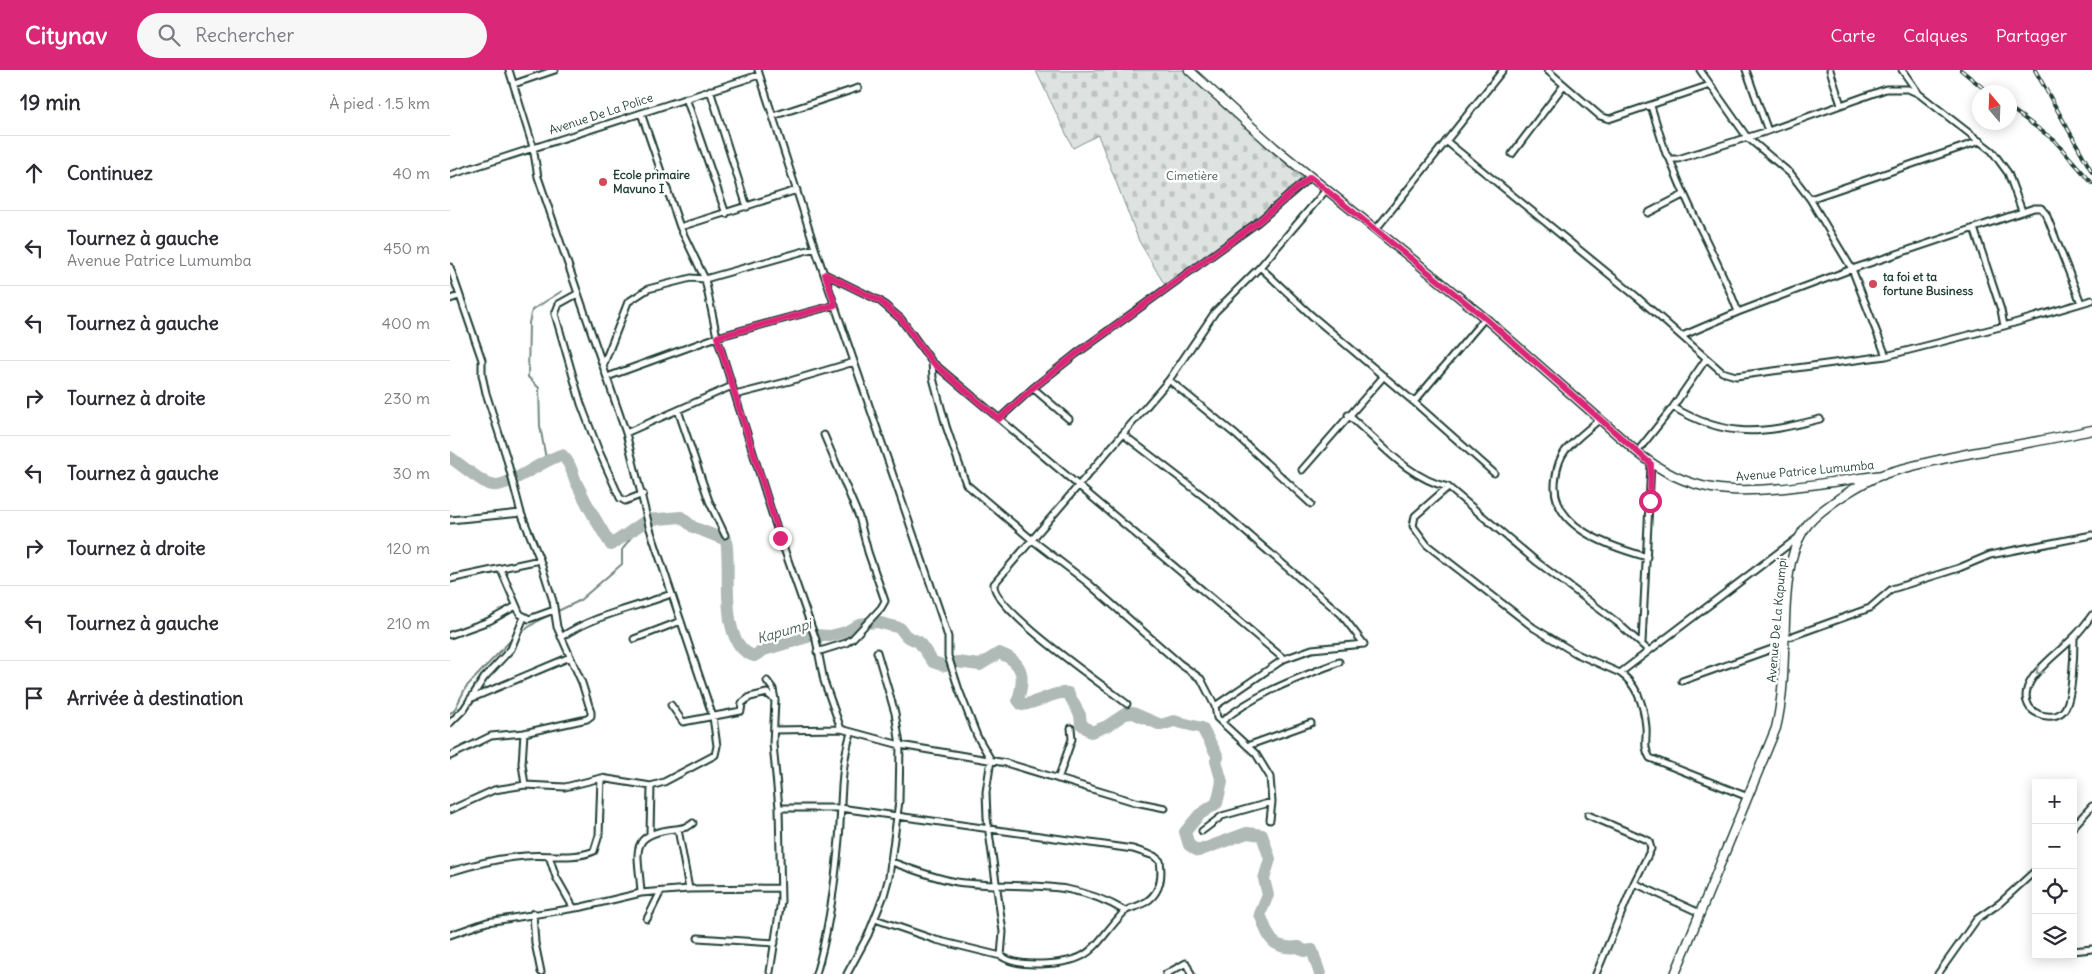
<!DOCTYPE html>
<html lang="fr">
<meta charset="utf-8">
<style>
:root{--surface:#fff;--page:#f7f7f7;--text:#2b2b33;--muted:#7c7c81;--line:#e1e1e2;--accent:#db2777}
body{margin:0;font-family:Delius,sans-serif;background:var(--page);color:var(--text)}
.controls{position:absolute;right:15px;bottom:15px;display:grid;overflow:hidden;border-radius:0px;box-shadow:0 2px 12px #0003}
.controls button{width:45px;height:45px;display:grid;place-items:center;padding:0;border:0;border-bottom:1px solid var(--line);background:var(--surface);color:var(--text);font:25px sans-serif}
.compass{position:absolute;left:1522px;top:15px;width:45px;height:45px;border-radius:50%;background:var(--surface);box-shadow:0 2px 12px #0003;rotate:341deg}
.stop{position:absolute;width:15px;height:15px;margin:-11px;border:4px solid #db2777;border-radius:50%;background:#fff}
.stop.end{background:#db2777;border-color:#fff;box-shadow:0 1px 5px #0008}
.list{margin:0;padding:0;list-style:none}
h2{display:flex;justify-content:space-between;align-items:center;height:65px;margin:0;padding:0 20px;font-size:21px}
h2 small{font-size:16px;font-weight:400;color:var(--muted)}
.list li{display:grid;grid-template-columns:32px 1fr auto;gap:15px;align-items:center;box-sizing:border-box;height:75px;padding:0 20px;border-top:1px solid var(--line)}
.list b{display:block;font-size:19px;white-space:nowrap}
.list p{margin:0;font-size:16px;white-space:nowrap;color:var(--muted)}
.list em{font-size:16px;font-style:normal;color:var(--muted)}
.icon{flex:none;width:28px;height:28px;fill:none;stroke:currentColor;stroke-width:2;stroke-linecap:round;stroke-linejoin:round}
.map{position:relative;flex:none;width:1642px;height:904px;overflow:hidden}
header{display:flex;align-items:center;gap:30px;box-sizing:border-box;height:70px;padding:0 25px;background:var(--accent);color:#fff}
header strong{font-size:24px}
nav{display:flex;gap:28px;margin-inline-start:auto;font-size:18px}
.search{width:350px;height:45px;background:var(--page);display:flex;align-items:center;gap:12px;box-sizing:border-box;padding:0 18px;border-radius:28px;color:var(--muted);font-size:19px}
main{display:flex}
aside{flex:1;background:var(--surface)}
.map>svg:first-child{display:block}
.cemetery{fill:url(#cemetery-stones);stroke:#7e908b}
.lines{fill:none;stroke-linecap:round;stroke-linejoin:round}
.stream{stroke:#758883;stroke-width:2}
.river{stroke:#afbab7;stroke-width:12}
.street-casing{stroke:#1f3d34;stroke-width:9}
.secondary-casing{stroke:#1f3d34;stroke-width:11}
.street{stroke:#fff;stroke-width:5}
.secondary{stroke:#fff;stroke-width:8}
.rail-casing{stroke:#1f3d34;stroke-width:4}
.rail{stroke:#fff;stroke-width:2;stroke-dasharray:5.5;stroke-linecap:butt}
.oneway{stroke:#8f9e9a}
.route{stroke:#db2777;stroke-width:6}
.poi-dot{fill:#d1495b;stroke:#fff;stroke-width:2}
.labels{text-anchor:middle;stroke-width:5;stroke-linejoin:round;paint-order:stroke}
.street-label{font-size:12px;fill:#1f3d34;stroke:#fff}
.poi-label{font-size:12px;font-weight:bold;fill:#1f3d34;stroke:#fff;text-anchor:start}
.park-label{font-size:12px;fill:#455e57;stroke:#fff}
.water-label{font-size:14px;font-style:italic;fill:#4a625b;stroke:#fff}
</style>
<header>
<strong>Citynav</strong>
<div class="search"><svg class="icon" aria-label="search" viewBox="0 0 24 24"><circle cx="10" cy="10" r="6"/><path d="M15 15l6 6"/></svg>Rechercher</div>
<nav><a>Carte</a><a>Calques</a><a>Partager</a></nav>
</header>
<main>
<aside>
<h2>19 min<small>À pied · 1.5 km</small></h2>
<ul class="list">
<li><svg class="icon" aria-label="ahead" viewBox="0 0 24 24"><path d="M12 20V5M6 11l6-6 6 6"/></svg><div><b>Continuez</b></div><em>40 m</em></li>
<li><svg class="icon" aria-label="left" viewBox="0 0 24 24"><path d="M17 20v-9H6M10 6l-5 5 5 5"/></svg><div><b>Tournez à gauche</b><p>Avenue Patrice Lumumba</p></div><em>450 m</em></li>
<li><svg class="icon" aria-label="left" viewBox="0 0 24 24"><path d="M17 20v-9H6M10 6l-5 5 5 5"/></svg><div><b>Tournez à gauche</b></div><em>400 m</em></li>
<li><svg class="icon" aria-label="right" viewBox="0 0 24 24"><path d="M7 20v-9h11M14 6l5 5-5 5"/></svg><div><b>Tournez à droite</b></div><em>230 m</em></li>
<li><svg class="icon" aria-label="left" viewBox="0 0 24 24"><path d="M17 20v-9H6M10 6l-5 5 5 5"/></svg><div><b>Tournez à gauche</b></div><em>30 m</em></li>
<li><svg class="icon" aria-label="right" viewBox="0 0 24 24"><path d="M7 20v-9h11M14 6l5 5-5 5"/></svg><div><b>Tournez à droite</b></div><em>120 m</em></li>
<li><svg class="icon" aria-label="left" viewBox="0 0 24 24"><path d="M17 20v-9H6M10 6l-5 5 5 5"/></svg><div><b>Tournez à gauche</b></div><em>210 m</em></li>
<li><svg class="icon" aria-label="arrive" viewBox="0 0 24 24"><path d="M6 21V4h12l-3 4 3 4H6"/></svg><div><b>Arrivée à destination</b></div></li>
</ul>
</aside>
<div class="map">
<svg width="1642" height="904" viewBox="0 0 1642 904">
<defs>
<pattern id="cemetery-stones" width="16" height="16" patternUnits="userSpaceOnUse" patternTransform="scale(1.25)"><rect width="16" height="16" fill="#dee3e2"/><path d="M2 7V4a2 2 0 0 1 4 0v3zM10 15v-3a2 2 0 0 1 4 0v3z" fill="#bec4c2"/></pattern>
</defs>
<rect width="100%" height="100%" fill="#fff"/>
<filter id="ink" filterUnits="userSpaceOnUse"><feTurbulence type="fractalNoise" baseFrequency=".02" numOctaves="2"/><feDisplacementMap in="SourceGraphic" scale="10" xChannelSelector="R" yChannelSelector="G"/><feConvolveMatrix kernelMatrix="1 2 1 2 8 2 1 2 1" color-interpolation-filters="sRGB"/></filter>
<g filter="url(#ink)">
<!-- cemetery -->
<path class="cemetery" d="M 736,0 L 855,111 L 716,217 L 689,171 L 648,65 L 623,78 L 586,1 Z"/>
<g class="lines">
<!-- stream -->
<path class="stream" d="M 96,389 L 90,356 L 89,318 L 78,307 L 79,253 L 82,240 L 112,221
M 69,564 L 89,550 L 129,531 L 172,494 L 172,480 L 190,455
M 0,643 L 4,641 L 16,617 L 65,566"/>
<!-- river -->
<path class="river" d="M 0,387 C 12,396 25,407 38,414 C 55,422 92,389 112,385 C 122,394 122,405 128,416 C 138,437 149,456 161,475 L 197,450 L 231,447 L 243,457 L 276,470 C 282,499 267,575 304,586 L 314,580 L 364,565 L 380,566 L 396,562 L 409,554 L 427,552 L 450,558 L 456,566 L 469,572 L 483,592 L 495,596 L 507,592 L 530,595 L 549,583 C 574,592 575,607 568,630 L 572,635 C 588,633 605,621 618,623 L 630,645 L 631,654 L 641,662 L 657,656 L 675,644 L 683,643 L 711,655 L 724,651 L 752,658 L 768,687 L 766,691 L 772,712 L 767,733 L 749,745 L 735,762 L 739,775 L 748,781 L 797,763 L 812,765 L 820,789 L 814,809 L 818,825 L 810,844 C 819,867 820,880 849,877 L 854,881 L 862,880 L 870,904"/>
<!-- street casing -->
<g class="street-casing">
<path id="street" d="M 308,0 L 365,178 L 491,545 L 498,567 L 498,586 L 509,620 L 527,666 L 541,690 L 536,722 L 537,748 L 553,862 L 551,886
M 1097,0 L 1150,46 L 1159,49 L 1260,15
M 1250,0 L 1297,67 L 1341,104 L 1360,129 L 1402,199 L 1436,286
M 1296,0 L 1318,61
M 1380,0 L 1391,35
M 1452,0 L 1469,24
M 64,14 L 105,0
M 260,20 L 297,137
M 236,28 L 276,144
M 1201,36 L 1216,84 L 1220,89 L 1228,89 L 1318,61 L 1436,19 L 1458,19 L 1469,24 L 1542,81 L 1558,103 L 1572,141
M 191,43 L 230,157 L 255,209 L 267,267 L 285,325 L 324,450 L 366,570 L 374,611 L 391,659
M 323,46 L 408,18
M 996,71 L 1187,227 L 1272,302 L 1286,306 L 1436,286 L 1554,256 L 1642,230
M 1062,84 L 1114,15
M 1220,89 C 1239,143 1269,189 1288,242
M 0,105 L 309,5
M 1360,129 L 1530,71
M 1198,143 L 1233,125
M 230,157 L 347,120
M 927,158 L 1053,0
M 1524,158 L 1551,240 L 1554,256
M 0,197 L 32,290 L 32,305 L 36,323 L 56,386 L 71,443 L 90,490 L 103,531 L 107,557 L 132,613 L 141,642 L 141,646 L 137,649 L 74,663 L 41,666 L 0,686
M 810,197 L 861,245 L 964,332 L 1044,403
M 375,204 L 430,231 L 451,249 L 482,292 L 834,589
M 127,224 L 109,234 L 105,244 L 131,334 L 148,379 L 170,428 L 175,431 L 193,424
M 0,229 L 9,226
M 1232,266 L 1288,242 L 1402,199 L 1584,138 L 1591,138 L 1596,144 L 1631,233
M 482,292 L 483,308 L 496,356 L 516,414 L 581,469 L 638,513 L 729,593 L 751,609 L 765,636 L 767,648 L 806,684 L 820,707 L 822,732 L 820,750
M 153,296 L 178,232 L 198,219 L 241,208 L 255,209 L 365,178
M 157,307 L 267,267 L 385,235
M 719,310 L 786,365 L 861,434
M 583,318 L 619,349
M 285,325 L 340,311 L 404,292
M 964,332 L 1035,248
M 1223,337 C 1277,369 1311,364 1370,349
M 228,340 L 259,431 L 275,465
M 898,345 C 929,371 957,408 998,417 L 1087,492 L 1168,553 L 1199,581
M 549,349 L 583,318 L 626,284 L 808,152 L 860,107
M 1150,349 C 1139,359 1125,369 1115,381 C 1110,388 1107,397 1106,406 C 1096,456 1158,476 1197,487
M 176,363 L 282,316
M 674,365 L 761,432 L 891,544 L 914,574
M 1187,382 L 1223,337 L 1256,289
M 852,400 L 934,306
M 998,417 L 965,446 L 963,456 L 977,475 L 1084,558 L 1127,584 L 1170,603 L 1350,466
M 0,450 L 71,443
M 51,500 L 70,544 L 79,549 L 104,540
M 0,509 L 90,490
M 0,565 L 39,551 L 66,536
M 111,567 C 144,545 185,538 221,524
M 1624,568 C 1624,582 1623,629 1614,640 C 1610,645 1603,647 1597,646 C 1591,646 1584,642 1580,638 C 1562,612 1610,583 1625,566 C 1631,560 1637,552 1642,545
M 184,569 L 231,551
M 1334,569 L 1420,538 L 1442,519 L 1509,498 L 1540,485 L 1642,465
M 1192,573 L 1201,394
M 367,582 L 396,573 L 403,568 L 431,538 L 435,531 L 418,482 L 409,447 L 374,365
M 1170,603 C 1188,615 1194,636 1196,657 C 1197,669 1193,677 1200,688 L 1298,727
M 317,611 L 323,619 L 325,630 L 323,674 L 329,738 L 331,831 L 320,902
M 1232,611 L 1333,575
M 20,629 L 120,587
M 677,634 C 655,616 541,538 544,514 L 719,310 L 765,242 L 810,197 L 876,120
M 221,635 L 233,652 L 291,641 L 292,633 L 300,627 L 317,623 L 325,630
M 765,636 L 834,589 L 862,579 L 914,574
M 771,652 C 808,622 846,609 889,592
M 0,653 L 14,639 L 34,608 L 61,579 L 74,547
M 324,660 L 391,659 L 450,675 L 556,693 L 685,732 L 715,738
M 74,663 L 72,694 L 75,715
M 797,676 L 861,653
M 608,709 L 622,669 L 621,658
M 329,738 L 390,738 L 683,779 L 704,786 L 710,791 C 713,810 709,827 690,835 C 684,838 677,838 673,843 C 641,878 644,892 591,894 C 577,894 563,894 551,886 L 486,870 L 425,849
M 0,740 L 44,720 L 75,715 L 115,717 L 151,708 L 201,716 L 214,712 L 265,685 L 267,676 L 263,647 L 199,456 L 176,363 L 88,107 L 83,77 L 59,0
M 1138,745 L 1199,771 L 1201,779 L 1184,813 L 1146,904
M 1623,757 L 1642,736
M 228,759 L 239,819
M 752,761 L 772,746 L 822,732
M 200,763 L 201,716
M 99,786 L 106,807 L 123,837
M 442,792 C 463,800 485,808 507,812 C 571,821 614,805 675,841
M 0,802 C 25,794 49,788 75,786 C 98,784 123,790 144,781 L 149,765 L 151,708
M 1184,813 L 1250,843
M 191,823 C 189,783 176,764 225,759 C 232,758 238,758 243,753
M 83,843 L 85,873 L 91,902
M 197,849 L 210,823
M 0,865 L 37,852 L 132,837 L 191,823 L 239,819 L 330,818
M 248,868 L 325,873
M 1623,881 L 1642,879
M 366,904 C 379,861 385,814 389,769 C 392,734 390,697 401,663
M 397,904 L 418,865 L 434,825 L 439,807 L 449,731 L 450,675 L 445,643 L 427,582
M 716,904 L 736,893 L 741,904
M 1488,904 L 1527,849 L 1550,833 L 1586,800"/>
</g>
<!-- secondary casing -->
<g class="secondary-casing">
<path id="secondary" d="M 739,0 L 824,77 L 1035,248 L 1187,382 C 1209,400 1233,413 1262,418 C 1310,426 1383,411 1433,405
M 1225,904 L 1326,658 C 1339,604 1330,546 1341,492 C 1344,479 1350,464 1358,454 C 1373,437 1413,411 1434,404 C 1502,383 1573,376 1642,360"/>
</g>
<!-- street -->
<use href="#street" class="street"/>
<!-- secondary -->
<use href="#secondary" class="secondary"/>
<!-- rail casing -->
<g class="rail-casing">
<path id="rail" d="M 1511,0 L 1538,22
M 1585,0 L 1642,102
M 1560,38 L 1604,70 L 1642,113"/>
</g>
<!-- rail -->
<use href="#rail" class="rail"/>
</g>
<!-- one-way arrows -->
<defs><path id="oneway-chevron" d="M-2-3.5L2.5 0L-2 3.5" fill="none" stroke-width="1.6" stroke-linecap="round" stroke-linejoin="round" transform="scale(1.25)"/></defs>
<use class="oneway" href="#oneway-chevron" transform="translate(1589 601) rotate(134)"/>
</g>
<g class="lines" filter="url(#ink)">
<!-- route -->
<path class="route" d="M 330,468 L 267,267 L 385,235 L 375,204 L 430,231 L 451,249 L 482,292 L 549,349 L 583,318 L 626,284 L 808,152 L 860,107 L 1035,248 L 1201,394 L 1200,431"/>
</g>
<!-- markers -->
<g class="poi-dot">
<circle cx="153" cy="112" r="5"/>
<circle cx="1423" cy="214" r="5"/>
</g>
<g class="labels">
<!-- street labels -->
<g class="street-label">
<text transform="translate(151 44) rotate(-18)" y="4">Avenue De La Police</text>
<text transform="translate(1355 401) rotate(-5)" y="4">Avenue Patrice Lumumba</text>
<text transform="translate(1327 550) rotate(-85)" y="4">Avenue De La Kapumpi</text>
</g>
<!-- poi labels -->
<g class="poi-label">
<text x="163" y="109">Ecole primaire<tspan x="163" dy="14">Mavuno I</tspan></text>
<text x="1433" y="211">ta foi et ta<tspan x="1433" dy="14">fortune Business</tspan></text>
</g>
<!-- park labels -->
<g class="park-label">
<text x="742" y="110">Cimetière</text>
</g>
<!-- water labels -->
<g class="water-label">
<text transform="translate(334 561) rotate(-16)" y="5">Kapumpi</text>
</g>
</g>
</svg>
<div class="controls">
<button>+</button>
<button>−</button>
<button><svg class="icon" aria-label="locate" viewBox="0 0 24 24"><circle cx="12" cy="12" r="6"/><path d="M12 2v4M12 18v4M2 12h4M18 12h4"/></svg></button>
<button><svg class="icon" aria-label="layers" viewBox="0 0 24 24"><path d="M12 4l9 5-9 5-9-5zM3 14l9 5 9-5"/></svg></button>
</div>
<svg class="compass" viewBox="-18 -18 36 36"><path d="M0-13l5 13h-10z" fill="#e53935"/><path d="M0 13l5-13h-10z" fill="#7c7c81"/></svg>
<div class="stop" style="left:1200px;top:431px"></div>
<div class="stop end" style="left:330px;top:468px"></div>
</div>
</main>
